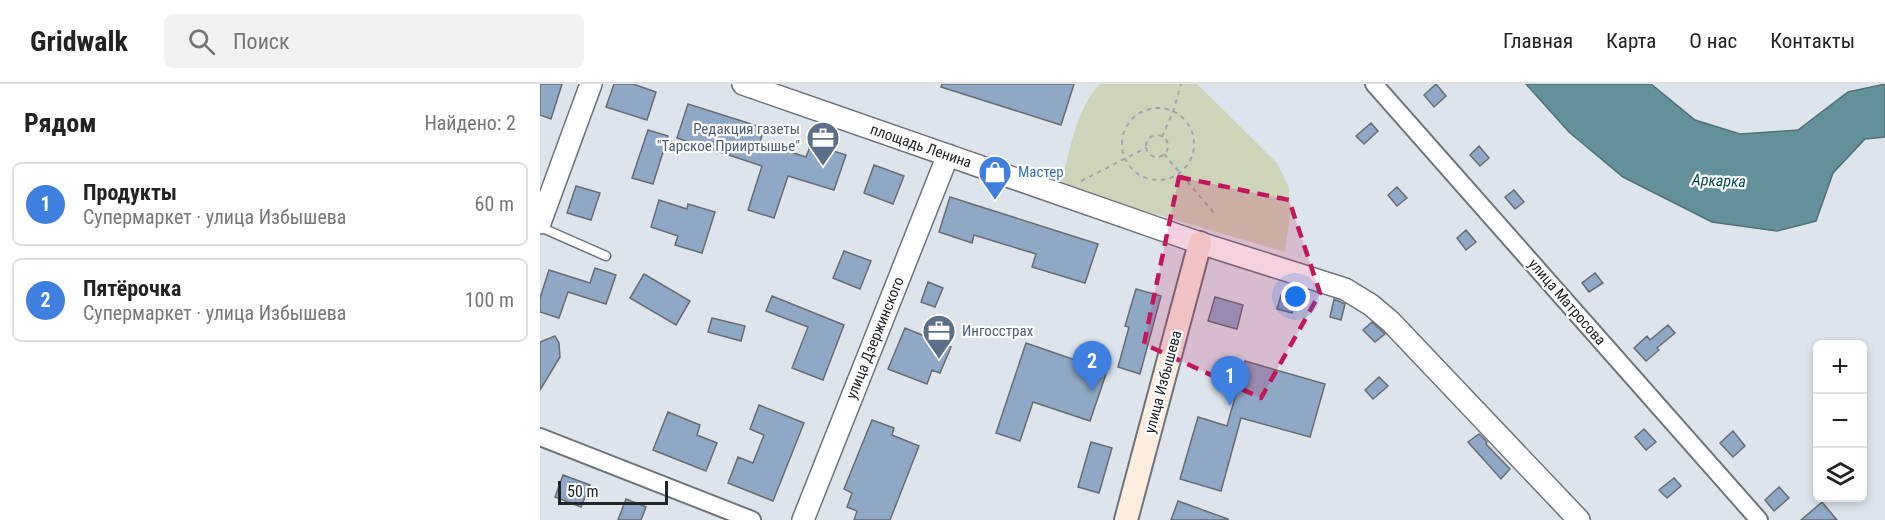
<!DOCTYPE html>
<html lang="ru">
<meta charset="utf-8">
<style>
:root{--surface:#fff;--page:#f2f2f2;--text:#222;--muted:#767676;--line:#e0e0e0;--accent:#9e45b1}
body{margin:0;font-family:"Roboto Condensed",sans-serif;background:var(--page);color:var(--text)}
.controls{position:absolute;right:18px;bottom:18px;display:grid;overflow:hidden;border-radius:9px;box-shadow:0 3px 9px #0003}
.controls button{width:54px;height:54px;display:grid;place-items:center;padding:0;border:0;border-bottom:2px solid var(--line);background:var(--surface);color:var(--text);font:30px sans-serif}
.scale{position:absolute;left:18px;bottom:15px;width:110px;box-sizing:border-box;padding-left:6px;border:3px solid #232628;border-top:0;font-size:16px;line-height:21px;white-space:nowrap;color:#232628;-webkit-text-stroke:4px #fff;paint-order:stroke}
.you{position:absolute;left:756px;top:213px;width:21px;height:21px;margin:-15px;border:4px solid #fff;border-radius:50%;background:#1a73e8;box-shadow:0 0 0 9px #1a73e833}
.badge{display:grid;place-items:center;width:39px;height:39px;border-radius:50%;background:var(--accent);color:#fff;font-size:20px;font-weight:700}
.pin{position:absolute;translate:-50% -50px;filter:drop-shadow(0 2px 3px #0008)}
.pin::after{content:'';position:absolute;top:32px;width:21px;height:18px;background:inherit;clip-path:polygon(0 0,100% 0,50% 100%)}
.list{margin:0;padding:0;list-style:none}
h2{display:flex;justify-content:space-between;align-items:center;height:78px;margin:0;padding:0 24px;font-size:26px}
h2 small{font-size:20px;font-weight:400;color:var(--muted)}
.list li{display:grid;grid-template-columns:39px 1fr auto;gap:18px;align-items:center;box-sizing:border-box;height:84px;margin:0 12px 12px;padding:0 12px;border:2px solid var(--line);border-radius:9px}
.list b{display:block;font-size:22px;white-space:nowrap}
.list p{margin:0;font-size:20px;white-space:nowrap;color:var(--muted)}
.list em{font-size:20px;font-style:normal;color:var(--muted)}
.icon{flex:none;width:33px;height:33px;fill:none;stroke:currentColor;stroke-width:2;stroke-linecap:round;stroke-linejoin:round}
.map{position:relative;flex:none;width:1345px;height:436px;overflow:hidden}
header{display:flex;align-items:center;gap:36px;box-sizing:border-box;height:84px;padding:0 30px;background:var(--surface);border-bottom:2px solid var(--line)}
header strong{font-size:28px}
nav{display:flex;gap:33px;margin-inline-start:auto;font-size:21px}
.search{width:420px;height:54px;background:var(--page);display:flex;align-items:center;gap:15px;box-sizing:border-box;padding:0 21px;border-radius:9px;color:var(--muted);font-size:22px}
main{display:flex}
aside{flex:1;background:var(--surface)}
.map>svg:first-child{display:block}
.green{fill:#ced4b9}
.water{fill:#649199;stroke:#507177;stroke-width:1.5}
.building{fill:#8fa8c5;stroke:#676d73;stroke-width:1.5}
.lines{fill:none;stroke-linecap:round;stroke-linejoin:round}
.service-casing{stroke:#6e747a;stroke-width:11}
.minor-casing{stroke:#6e747a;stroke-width:20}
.tertiary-casing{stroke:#6e747a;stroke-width:24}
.secondary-casing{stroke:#6e747a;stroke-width:26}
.path{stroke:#a1a6ac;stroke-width:2;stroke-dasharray:4.5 4.5;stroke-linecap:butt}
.service{stroke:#fff;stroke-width:8}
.minor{stroke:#fff;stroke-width:16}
.tertiary{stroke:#fff;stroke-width:21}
.secondary{stroke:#fdedde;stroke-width:22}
.marked{fill:#c2185b;fill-opacity:0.2;stroke:#c2185b;stroke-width:4.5;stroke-dasharray:12 8;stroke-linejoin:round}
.labels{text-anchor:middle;stroke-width:4.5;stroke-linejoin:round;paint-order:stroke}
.service-label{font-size:15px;fill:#4e5e75;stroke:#fff;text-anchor:end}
.street-label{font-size:15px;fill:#232628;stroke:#fff}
.shop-label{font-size:15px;fill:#366cbe;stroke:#fff;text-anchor:start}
.water-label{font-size:16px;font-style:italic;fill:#024b54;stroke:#fff}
</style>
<header>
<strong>Gridwalk</strong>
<div class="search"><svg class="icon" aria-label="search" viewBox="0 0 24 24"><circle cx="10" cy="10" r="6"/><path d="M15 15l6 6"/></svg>Поиск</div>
<nav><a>Главная</a><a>Карта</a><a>О нас</a><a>Контакты</a></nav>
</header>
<main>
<aside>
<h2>Рядом<small>Найдено: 2</small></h2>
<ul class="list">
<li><span class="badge" style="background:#3f7fe0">1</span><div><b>Продукты</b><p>Супермаркет · улица Избышева</p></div><em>60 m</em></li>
<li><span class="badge" style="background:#3f7fe0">2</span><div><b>Пятёрочка</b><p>Супермаркет · улица Избышева</p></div><em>100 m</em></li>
</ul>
</aside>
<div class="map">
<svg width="1345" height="436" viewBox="0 0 1345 436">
<rect width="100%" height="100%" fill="#dde4eb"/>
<!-- green -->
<path class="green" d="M 560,0 L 657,0 L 737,79 L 749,104 L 750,130 L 745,168 L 521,102 C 528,72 537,22 560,0 Z"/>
<!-- water -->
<path class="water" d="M 986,0 L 1111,0 L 1155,36 L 1200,50 L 1258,46 L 1308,8 L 1345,0 L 1345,53 L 1325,55 L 1293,89 L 1276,137 L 1237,147 L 1172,138 L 1083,93 L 1029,48 Z"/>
<!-- building -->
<path class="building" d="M 0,0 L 22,0 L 11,35 L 0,31 Z
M 74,0 L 93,0 L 116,8 L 107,36 L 66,23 Z
M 402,0 L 534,0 L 521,41 L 401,3 Z
M 896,0 L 906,12 L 894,23 L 884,11 Z
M 148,20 L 224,44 L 220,58 L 266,73 L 271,60 L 306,71 L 294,106 L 248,92 L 234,134 L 208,126 L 222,82 L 137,54 Z
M 831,39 L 838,47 L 824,60 L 816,52 Z
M 108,46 L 128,52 L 113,100 L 92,94 Z
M 939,62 L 949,74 L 940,82 L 930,71 Z
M 334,81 L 364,92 L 353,120 L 324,109 Z
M 36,102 L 60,109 L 51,136 L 27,129 Z
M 857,103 L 867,114 L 857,122 L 848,111 Z
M 974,106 L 984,118 L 975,125 L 965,113 Z
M 410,113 L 558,160 L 545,199 L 492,183 L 496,170 L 434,151 L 432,159 L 399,148 Z
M 119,116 L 147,125 L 148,120 L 175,128 L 162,169 L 135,161 L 138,152 L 111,143 Z
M 926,146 L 936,158 L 926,166 L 917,154 Z
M 304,167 L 331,177 L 320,205 L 293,194 Z
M 55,184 L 76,191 L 66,220 L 28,208 L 19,234 L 0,228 L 0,214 L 9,186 L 50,199 Z
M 1055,189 L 1063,199 L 1049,208 L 1042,199 Z
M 104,190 L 150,217 L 136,241 L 90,214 Z
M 388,198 L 403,204 L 395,223 L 381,218 Z
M 596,205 L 621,212 L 600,290 L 578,283 L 589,243 L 585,242 Z
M 741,211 L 756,215 L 752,229 L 737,225 Z
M 232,212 L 304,241 L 283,296 L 252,284 L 268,243 L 226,227 Z
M 675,213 L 703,221 L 697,245 L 668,237 Z
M 794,215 L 805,220 L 801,236 L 790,233 Z
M 172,234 L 205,242 L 201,257 L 168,248 Z
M 832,238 L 845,250 L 835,258 L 823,246 Z
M 1128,241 L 1135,249 L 1117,264 L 1119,266 L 1106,277 L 1094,264 L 1107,252 L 1110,256 Z
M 365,244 L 411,263 L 400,289 L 392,286 L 387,300 L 348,285 Z
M 15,252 L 19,259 L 20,273 L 0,306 L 0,258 Z
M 486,259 L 567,287 L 550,337 L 493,318 L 480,357 L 456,349 Z
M 705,277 L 785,300 L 770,353 L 701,334 L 681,407 L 640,395 L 658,333 L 687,342 Z
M 839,293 L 848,302 L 833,315 L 825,306 Z
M 219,321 L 264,339 L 233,417 L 188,399 L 198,373 L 213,379 L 224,351 L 210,345 Z
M 128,328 L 160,341 L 157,351 L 177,359 L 166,387 L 113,366 Z
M 332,336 L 354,344 L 352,351 L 379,362 L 350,436 L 314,436 L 317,427 L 307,423 L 312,409 L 304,405 Z
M 1104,345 L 1116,358 L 1106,366 L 1095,353 Z
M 1193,347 L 1205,362 L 1193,373 L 1180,359 Z
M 939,350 L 947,358 L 946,360 L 970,385 L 961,395 L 928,358 Z
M 551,358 L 572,364 L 559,409 L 538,403 Z
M 23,391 L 50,401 L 41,423 L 15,413 Z
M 1134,394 L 1141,402 L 1127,414 L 1119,406 Z
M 1239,403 L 1249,414 L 1234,427 L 1225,416 Z
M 86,415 L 106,423 L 101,436 L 78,436 Z
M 638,417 L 688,435 L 688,436 L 631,436 Z
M 1282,418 L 1297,436 L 1261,436 Z"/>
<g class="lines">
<!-- service casing -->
<g class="service-casing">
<path id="service" d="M 0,143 L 66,172"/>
</g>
<!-- minor casing -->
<g class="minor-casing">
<path id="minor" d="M 834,0 L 1219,436
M 0,353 L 212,436"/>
</g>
<!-- tertiary casing -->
<g class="tertiary-casing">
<path id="tertiary" d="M 203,0 L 660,159 L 805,205 L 831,221 L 851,238 L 1039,436
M 0,139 L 51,0
M 263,436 L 408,71"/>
</g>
<!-- secondary casing -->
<g class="secondary-casing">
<path id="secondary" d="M 586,436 L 660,159"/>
</g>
<!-- path -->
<path class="path" d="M582 60a36 36 0 1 1 72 0a36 36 0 1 1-72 0Z
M606 62a11 11 0 1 1 22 0a11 11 0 1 1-22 0Z
M 622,53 L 633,28 L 641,0
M 624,70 L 674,129
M 541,97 L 606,64"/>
<!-- service -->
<use href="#service" class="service"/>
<!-- minor -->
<use href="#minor" class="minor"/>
<!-- tertiary -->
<use href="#tertiary" class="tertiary"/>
<!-- secondary -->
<use href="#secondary" class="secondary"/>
</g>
<!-- marked area -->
<path class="marked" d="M 639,93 L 749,116 L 780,209 L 721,314 L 604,260 Z"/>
<!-- icons -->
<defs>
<g id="office-pin" transform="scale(1.725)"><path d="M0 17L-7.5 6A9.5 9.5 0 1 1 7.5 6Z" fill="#5c6f8a" stroke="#fff"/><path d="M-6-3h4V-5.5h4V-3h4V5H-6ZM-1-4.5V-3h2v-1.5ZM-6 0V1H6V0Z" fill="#fff"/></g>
<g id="shop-pin" transform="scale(1.725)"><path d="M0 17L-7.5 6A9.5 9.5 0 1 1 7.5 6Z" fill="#3f7fe0" stroke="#fff"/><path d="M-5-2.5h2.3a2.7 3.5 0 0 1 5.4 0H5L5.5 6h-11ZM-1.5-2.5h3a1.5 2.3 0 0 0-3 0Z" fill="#fff"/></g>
</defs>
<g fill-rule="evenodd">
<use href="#office-pin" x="283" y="54"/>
<use href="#shop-pin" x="455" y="88"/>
<use href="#office-pin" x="399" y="247"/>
</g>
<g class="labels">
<!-- service labels -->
<g class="service-label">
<text x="260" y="50">Редакция газеты<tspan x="260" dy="17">"Тарское Прииртышье"</tspan></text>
<text x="422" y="252" text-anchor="start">Ингосстрах</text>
</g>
<!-- street labels -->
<g class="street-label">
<text transform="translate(381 62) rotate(19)" y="5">площадь Ленина</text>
<text transform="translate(1027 218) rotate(49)" y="5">улица Матросова</text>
<text transform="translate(335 254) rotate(-68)" y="5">улица Дзержинского</text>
<text transform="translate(623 298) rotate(-75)" y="5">улица Избышева</text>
</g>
<!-- shop labels -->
<g class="shop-label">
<text x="478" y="93">Мастер</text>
</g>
<!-- water labels -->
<g class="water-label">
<text transform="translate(1179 96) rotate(2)" y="6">Аркарка</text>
</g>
</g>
</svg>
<div class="controls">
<button>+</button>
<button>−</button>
<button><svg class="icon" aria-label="layers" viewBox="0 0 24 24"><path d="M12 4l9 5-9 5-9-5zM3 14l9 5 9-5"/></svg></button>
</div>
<div class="scale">50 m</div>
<div class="you"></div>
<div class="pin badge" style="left:690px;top:322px;background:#3f7fe0">1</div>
<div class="pin badge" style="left:552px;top:307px;background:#3f7fe0">2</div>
</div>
</main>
